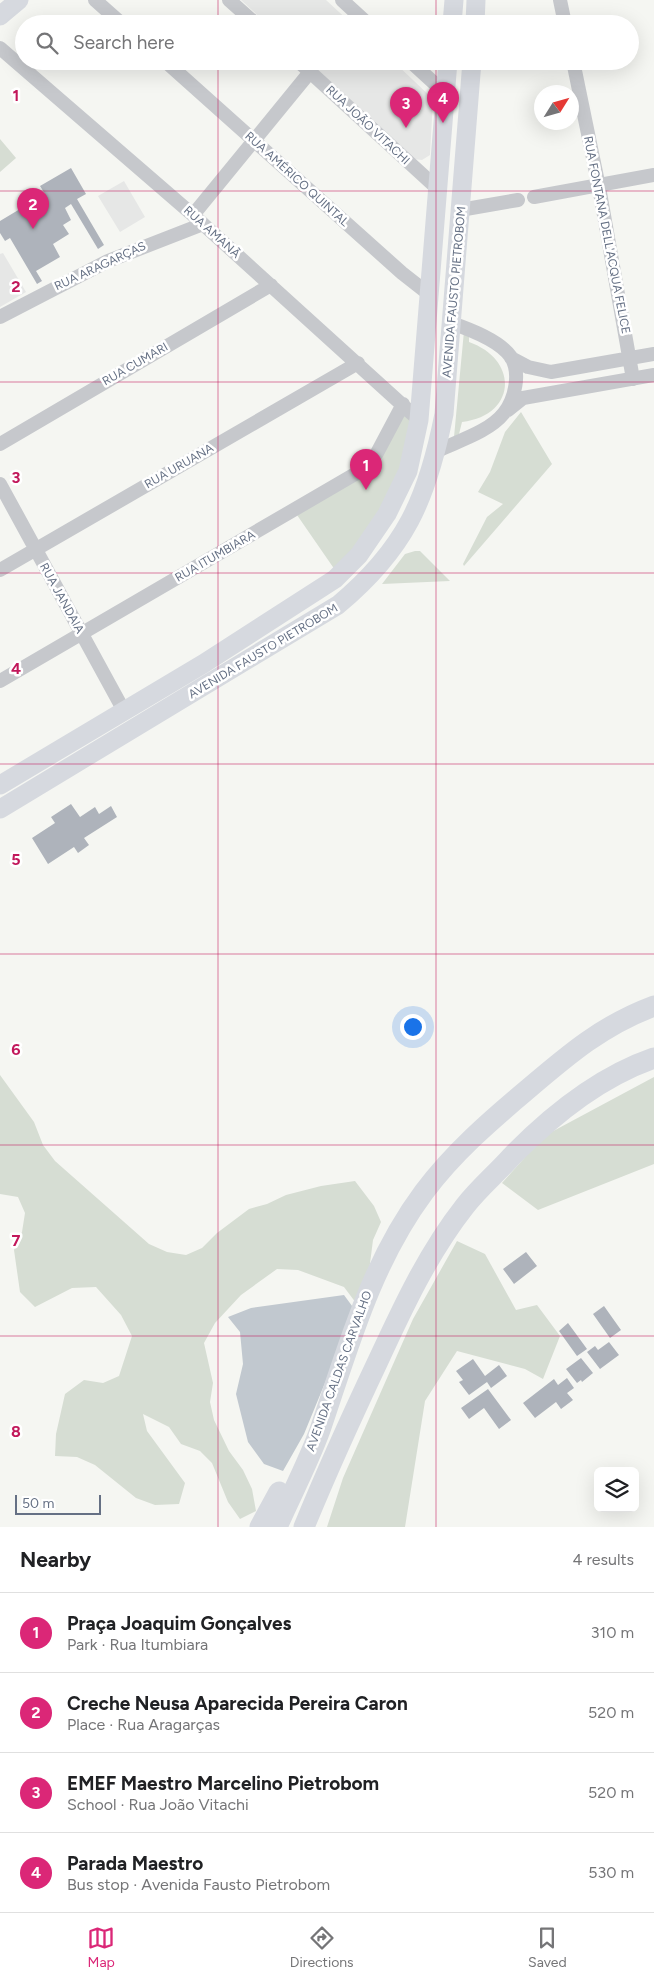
<!DOCTYPE html>
<meta charset="utf-8">
<style>
:root{--surface:#fff;--page:#f2f2f2;--text:#202124;--muted:#757577;--line:#e0e0e0;--accent:#db2777}
body{margin:0;font-family:Figtree,sans-serif;background:var(--page);color:var(--text)}
.controls{position:absolute;right:15px;bottom:15px;display:grid;overflow:hidden;border-radius:8px;box-shadow:0 5px 20px #0002}
.controls button{width:45px;height:45px;display:grid;place-items:center;padding:0;border:0;border-bottom:1px solid var(--line);background:var(--surface);color:var(--text);font:25px sans-serif}
.compass{position:absolute;left:534px;top:85px;width:45px;height:45px;border-radius:50%;background:var(--surface);box-shadow:0 5px 20px #0002;rotate:53deg}
.scale{position:absolute;left:15px;bottom:12px;width:86px;box-sizing:border-box;padding-left:5px;border:2px solid #657084;border-top:0;font-size:14px;line-height:18px;white-space:nowrap;color:#657084;-webkit-text-stroke:4px #fff;paint-order:stroke}
.you{position:absolute;left:412px;top:1026px;width:18px;height:18px;margin:-12px;border:4px solid #fff;border-radius:50%;background:#1a73e8;box-shadow:0 0 0 8px #1a73e833}
.badge{display:grid;place-items:center;width:32px;height:32px;border-radius:50%;background:var(--accent);color:#fff;font-size:16px;font-weight:700}
.pin{position:absolute;translate:-50% -41px;filter:drop-shadow(0 1px 2px #0008)}
.pin::after{content:'';position:absolute;top:26px;width:18px;height:15px;background:inherit;clip-path:polygon(0 0,100% 0,50% 100%)}
.list{margin:0;padding:0;list-style:none}
h2{display:flex;justify-content:space-between;align-items:center;height:65px;margin:0;padding:0 20px;font-size:21px}
h2 small{font-size:16px;font-weight:400;color:var(--muted)}
.list li{display:grid;grid-template-columns:32px 1fr auto;gap:15px;align-items:center;box-sizing:border-box;height:80px;padding:0 20px;border-top:1px solid var(--line)}
.list b{display:block;font-size:19px;white-space:nowrap}
.list p{margin:0;font-size:16px;white-space:nowrap;color:var(--muted)}
.list em{font-size:16px;font-style:normal;color:var(--muted)}
.icon{flex:none;width:28px;height:28px;fill:none;stroke:currentColor;stroke-width:2;stroke-linecap:round;stroke-linejoin:round}
.map{position:relative;flex:none;width:654px;height:1527px;overflow:hidden}
.search{position:absolute;background:var(--surface);box-shadow:0 5px 20px #0002;left:15px;right:15px;top:15px;height:55px;display:flex;align-items:center;gap:12px;box-sizing:border-box;padding:0 18px;border-radius:28px;color:var(--muted);font-size:19px}
.sheet{height:385px;background:var(--surface)}
nav{display:flex;justify-content:space-around;align-items:center;box-sizing:border-box;height:70px;border-top:1px solid var(--line);background:var(--surface);font-size:14px;color:var(--muted)}
nav a{display:grid;justify-items:center;gap:2px}
nav .on{color:var(--accent)}
.map>svg:first-child{display:block}
.built{fill:#e6e7e6}
.green{fill:#d6ddd3}
.water{fill:#c1c8cf}
.building{fill:#aeb3bb}
.lines{fill:none;stroke-linecap:round;stroke-linejoin:round}
.street{stroke:#c6c8cc;stroke-width:14}
.secondary{stroke:#d6d9df;stroke-width:19}
.primary{stroke:#d6d9df;stroke-width:21}
.grid{fill:none;stroke:#c2185b;stroke-width:1;stroke-opacity:0.55}
.labels{text-anchor:middle;stroke-width:5;stroke-linejoin:round;paint-order:stroke}
.street-label{font-size:12px;fill:#657084;stroke:#fff}
.grid-label{font-size:16px;text-anchor:middle;font-weight:bold;fill:#c2185b;stroke:#fff;stroke-width:5;stroke-linejoin:round;paint-order:stroke}
</style>
<div class="map">
<svg width="654" height="1527" viewBox="0 0 654 1527">
<rect width="100%" height="100%" fill="#f5f6f2"/>
<!-- built -->
<path class="built" d="M 241,0 L 326,0 L 352,24 L 267,24 Z
M 307,61 L 393,61 L 433,99 L 430,155 L 422,160 L 413,159 Z
M 124,181 L 145,217 L 120,232 L 98,196 Z
M 3,253 L 26,292 L 0,307 L 0,254 Z"/>
<!-- green -->
<path class="green" d="M 0,139 L 16,158 L 0,172 Z
M 464,331 L 469,334 L 469,342 C 520,360 516,416 462,422 L 459,434 L 454,437 Z
M 404,410 L 415,421 L 402,470 L 365,537 L 335,570 L 297,515 L 366,474 Z
M 521,412 L 552,464 L 464,566 L 463,564 L 487,517 L 503,504 L 478,492 L 490,472 L 505,432 Z
M 415,551 L 420,551 L 450,581 L 382,584 L 405,554 Z
M 0,1075 L 34,1122 L 43,1145 L 55,1161 L 149,1244 L 167,1252 L 186,1255 L 202,1248 L 217,1233 L 249,1209 L 267,1204 L 286,1195 L 321,1186 L 355,1181 L 374,1206 L 381,1222 L 373,1240 L 367,1287 L 356,1303 L 344,1287 L 298,1270 L 277,1269 L 241,1295 L 215,1323 L 204,1343 L 213,1383 L 210,1402 L 214,1420 L 229,1451 L 243,1470 L 252,1489 L 256,1511 L 240,1519 L 228,1502 L 212,1463 L 200,1451 L 181,1444 L 169,1427 L 143,1414 L 147,1431 L 185,1483 L 179,1504 L 155,1505 L 136,1498 L 95,1465 L 77,1457 L 55,1456 L 56,1434 L 65,1394 L 84,1380 L 103,1383 L 119,1376 L 132,1336 L 121,1315 L 96,1287 L 72,1288 L 35,1307 L 20,1292 L 14,1250 L 22,1232 L 25,1213 L 18,1197 L 0,1194 Z
M 654,1077 L 654,1164 L 538,1210 L 502,1183 L 544,1136 Z
M 457,1241 L 485,1254 L 516,1310 L 537,1305 L 560,1336 L 543,1379 L 525,1369 L 457,1351 L 425,1401 L 405,1527 L 327,1527 L 343,1478 L 413,1319 Z"/>
<!-- water -->
<path class="water" d="M 344,1295 L 355,1310 L 304,1434 L 283,1471 L 264,1464 L 248,1442 L 236,1394 L 243,1364 L 240,1332 L 228,1317 L 251,1308 Z"/>
<!-- building -->
<path class="building" d="M 71,168 L 86,194 L 77,199 L 104,245 L 98,249 L 71,204 L 65,208 L 71,220 L 63,225 L 69,234 L 53,244 L 60,257 L 36,271 L 42,281 L 37,284 L 10,238 L 5,241 L 0,233 L 0,221 L 45,194 L 40,186 Z
M 71,804 L 80,817 L 95,807 L 99,814 L 111,806 L 117,817 L 84,838 L 89,845 L 78,853 L 74,847 L 48,864 L 32,838 L 55,823 L 51,817 Z
M 526,1252 L 537,1266 L 514,1284 L 503,1269 Z
M 604,1306 L 621,1330 L 610,1338 L 593,1314 Z
M 568,1323 L 587,1349 L 577,1356 L 559,1331 Z
M 609,1342 L 619,1355 L 600,1369 L 587,1352 L 595,1346 L 598,1350 Z
M 581,1358 L 593,1373 L 582,1382 L 581,1380 L 577,1383 L 566,1369 Z
M 473,1359 L 485,1376 L 499,1365 L 507,1376 L 491,1388 L 487,1382 L 469,1395 L 459,1382 L 463,1380 L 456,1371 Z
M 567,1378 L 574,1388 L 567,1393 L 573,1400 L 561,1409 L 556,1402 L 535,1418 L 523,1403 L 554,1379 L 558,1385 Z
M 488,1389 L 511,1420 L 499,1429 L 484,1408 L 469,1419 L 461,1408 Z"/>
<g class="lines">
<!-- street -->
<path class="street" d="M 95,0 L 122,24
M 229,0 L 256,24
M 342,0 L 368,24
M 560,0 L 565,24
M 0,48 L 193,215 L 419,420
M 165,61 L 402,273 L 430,295
M 298,61 L 438,189
M 410,61 L 445,93
M 573,61 L 599,187 L 633,379
M 534,197 L 654,175
M 460,210 L 518,200
M 193,215 L 310,72
M 0,317 L 108,261 L 203,224
M 511,358 L 528,367 L 551,372 L 654,354
M 508,410 L 523,398 L 654,375
M 0,444 L 271,285
M 437,451 C 458,441 489,432 504,413 C 515,399 521,373 511,357 C 500,341 469,329 451,323
M 0,484 L 124,711
M 0,570 L 358,363
M 0,681 L 362,470 L 377,453 L 403,404"/>
<!-- secondary -->
<path class="secondary" d="M 0,16 L 19,0
M 452,24 L 454,0
M 475,24 L 476,0
M 0,785 L 203,664 L 335,579 L 359,555 L 387,514 L 408,471 L 419,420 L 448,61
M 0,809 L 338,605 C 405,549 427,500 444,414 L 472,61"/>
<!-- primary -->
<path class="primary" d="M 260,1527 L 279,1492
M 277,1527 C 291,1495 308,1463 320,1430 C 348,1348 371,1263 424,1192 C 453,1153 491,1120 528,1089 C 569,1054 603,1025 654,1006
M 304,1527 C 327,1471 352,1416 378,1361 C 403,1307 428,1253 465,1206 C 479,1188 497,1173 512,1156 C 552,1115 599,1077 654,1058"/>
</g>
<!-- grid -->
<path class="grid" d="M 218,0 L 218,24M 436,0 L 436,24M 218,61 L 218,1527M 436,61 L 436,1527M 0,191 L 654,191M 0,382 L 654,382M 0,573 L 654,573M 0,764 L 654,764M 0,954 L 654,954M 0,1145 L 654,1145M 0,1336 L 654,1336"/>
<g class="labels">
<!-- street labels -->
<g class="street-label">
<text transform="translate(368 125) rotate(43)" y="4">RUA JOÃO VITACHI</text>
<text transform="translate(297 179) rotate(42)" y="4">RUA AMÉRICO QUINTAL</text>
<text transform="translate(212 232) rotate(42)" y="4">RUA AMANÃ</text>
<text transform="translate(607 235) rotate(79)" y="4">RUA FONTANA DELL'ACQUA FELICE</text>
<text transform="translate(100 266) rotate(-25)" y="4">RUA ARAGARÇAS</text>
<text transform="translate(454 292) rotate(-85)" y="4">AVENIDA FAUSTO PIETROBOM</text>
<text transform="translate(135 364) rotate(-30)" y="4">RUA CUMARI</text>
<text transform="translate(179 466) rotate(-30)" y="4">RUA URUANA</text>
<text transform="translate(215 556) rotate(-30)" y="4">RUA ITUMBIARA</text>
<text transform="translate(62 598) rotate(61)" y="4">RUA JANDAIA</text>
<text transform="translate(263 651) rotate(-31)" y="4">AVENIDA FAUSTO PIETROBOM</text>
<text transform="translate(339 1371) rotate(-70)" y="4">AVENIDA CALDAS CARVALHO</text>
</g>
</g>
<g class="grid-label">
<text x="16" y="101">1</text>
<text x="16" y="292">2</text>
<text x="16" y="483">3</text>
<text x="16" y="674">4</text>
<text x="16" y="865">5</text>
<text x="16" y="1055">6</text>
<text x="16" y="1246">7</text>
<text x="16" y="1437">8</text>
</g>
</svg>
<div class="controls">
<button><svg class="icon" aria-label="layers" viewBox="0 0 24 24"><path d="M12 4l9 5-9 5-9-5zM3 14l9 5 9-5"/></svg></button>
</div>
<svg class="compass" viewBox="-18 -18 36 36"><path d="M0-13l5 13h-10z" fill="#e53935"/><path d="M0 13l5-13h-10z" fill="#757577"/></svg>
<div class="scale">50 m</div>
<div class="you"></div>
<div class="pin badge" style="left:366px;top:490px">1</div>
<div class="pin badge" style="left:33px;top:229px">2</div>
<div class="pin badge" style="left:406px;top:128px">3</div>
<div class="pin badge" style="left:443px;top:123px">4</div>
<div class="search"><svg class="icon" aria-label="search" viewBox="0 0 24 24"><circle cx="10" cy="10" r="6"/><path d="M15 15l6 6"/></svg>Search here</div>
</div>
<section class="sheet">
<h2>Nearby<small>4 results</small></h2>
<ul class="list">
<li><span class="badge">1</span><div><b>Praça Joaquim Gonçalves</b><p>Park · Rua Itumbiara</p></div><em>310 m</em></li>
<li><span class="badge">2</span><div><b>Creche Neusa Aparecida Pereira Caron</b><p>Place · Rua Aragarças</p></div><em>520 m</em></li>
<li><span class="badge">3</span><div><b>EMEF Maestro Marcelino Pietrobom</b><p>School · Rua João Vitachi</p></div><em>520 m</em></li>
<li><span class="badge">4</span><div><b>Parada Maestro</b><p>Bus stop · Avenida Fausto Pietrobom</p></div><em>530 m</em></li>
</ul>
</section>
<nav>
<a class="on"><svg class="icon" aria-label="map" viewBox="0 0 24 24"><path d="M3 6l6-2 6 2 6-2v14l-6 2-6-2-6 2zM9 4v14M15 6v14"/></svg>Map</a>
<a><svg class="icon" aria-label="directions" viewBox="0 0 24 24"><path d="M12 3l9 9-9 9-9-9zM9 14v-3h6M13 9l2 2-2 2"/></svg>Directions</a>
<a><svg class="icon" aria-label="saved" viewBox="0 0 24 24"><path d="M7 4h10v16l-5-4-5 4z"/></svg>Saved</a>
</nav>
